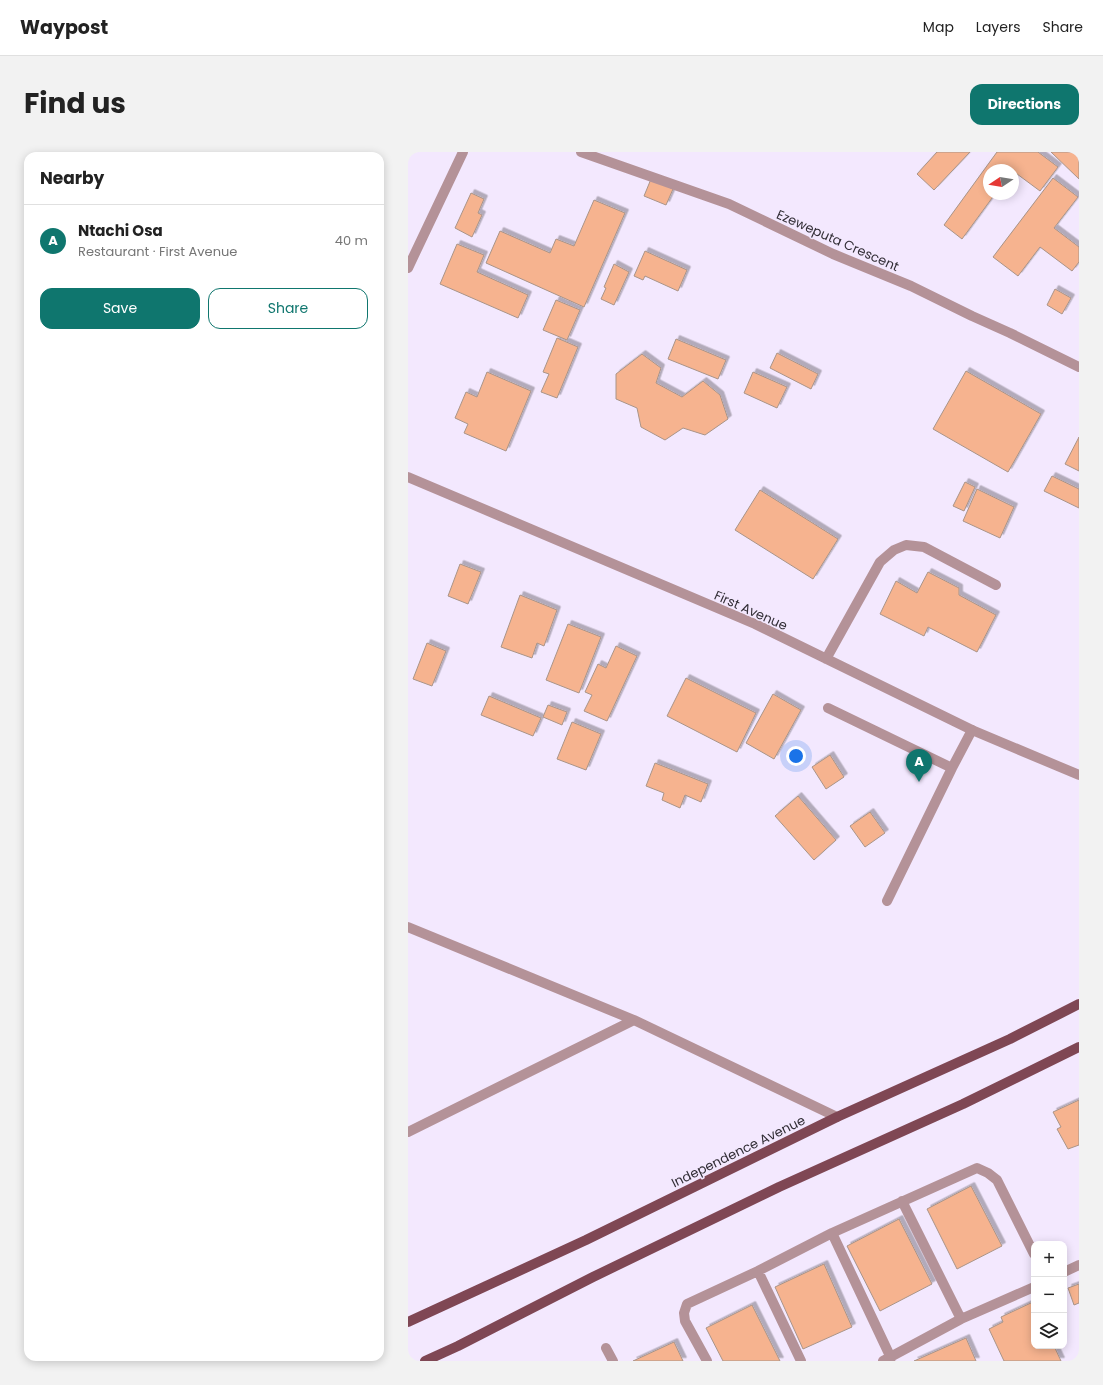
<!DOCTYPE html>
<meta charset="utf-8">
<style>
:root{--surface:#fff;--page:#f2f2f2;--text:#222;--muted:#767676;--line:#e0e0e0;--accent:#0f766e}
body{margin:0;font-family:Poppins,sans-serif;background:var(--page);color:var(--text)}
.controls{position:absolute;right:12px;bottom:12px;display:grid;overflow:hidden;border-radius:8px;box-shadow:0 2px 10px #0003}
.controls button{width:36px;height:36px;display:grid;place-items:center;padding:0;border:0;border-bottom:1px solid var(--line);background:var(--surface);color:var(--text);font:20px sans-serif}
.compass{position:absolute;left:575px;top:12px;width:36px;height:36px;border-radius:50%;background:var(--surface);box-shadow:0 2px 10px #0003;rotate:258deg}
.you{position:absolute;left:388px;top:604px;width:14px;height:14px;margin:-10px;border:3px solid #fff;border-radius:50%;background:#1a73e8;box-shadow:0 0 0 6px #1a73e833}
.badge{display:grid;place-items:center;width:26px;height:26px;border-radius:50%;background:var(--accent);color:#fff;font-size:13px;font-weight:700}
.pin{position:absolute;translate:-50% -33px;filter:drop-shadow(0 1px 2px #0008)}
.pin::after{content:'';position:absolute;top:21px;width:14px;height:12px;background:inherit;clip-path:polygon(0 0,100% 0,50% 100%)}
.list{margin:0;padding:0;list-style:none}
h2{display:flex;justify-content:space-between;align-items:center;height:52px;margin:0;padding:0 16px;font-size:17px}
h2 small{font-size:13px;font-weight:400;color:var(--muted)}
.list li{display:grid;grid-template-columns:26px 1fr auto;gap:12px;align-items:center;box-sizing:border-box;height:72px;padding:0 16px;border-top:1px solid var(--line)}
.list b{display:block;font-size:15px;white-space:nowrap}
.list p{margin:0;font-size:13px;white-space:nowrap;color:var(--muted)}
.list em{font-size:13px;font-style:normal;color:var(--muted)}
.actions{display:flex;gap:8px;padding:12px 16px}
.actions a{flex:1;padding:9px 0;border:1px solid var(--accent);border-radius:12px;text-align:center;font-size:14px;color:var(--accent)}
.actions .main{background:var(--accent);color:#fff}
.icon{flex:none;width:22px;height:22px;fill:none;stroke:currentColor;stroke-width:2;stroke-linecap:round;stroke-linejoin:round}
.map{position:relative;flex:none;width:671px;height:1209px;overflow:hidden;border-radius:12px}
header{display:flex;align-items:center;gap:24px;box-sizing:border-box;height:56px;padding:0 20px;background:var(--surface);border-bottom:1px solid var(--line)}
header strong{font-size:19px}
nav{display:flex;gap:22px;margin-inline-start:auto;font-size:14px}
.intro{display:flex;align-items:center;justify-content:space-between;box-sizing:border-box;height:96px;padding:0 24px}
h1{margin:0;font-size:28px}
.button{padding:10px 18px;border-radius:12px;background:var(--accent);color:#fff;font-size:14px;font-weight:700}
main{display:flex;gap:24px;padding:0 24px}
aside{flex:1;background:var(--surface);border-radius:12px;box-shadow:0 2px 10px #0003}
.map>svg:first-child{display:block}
.building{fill:#f6b38f;stroke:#a99488;filter:url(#shadow)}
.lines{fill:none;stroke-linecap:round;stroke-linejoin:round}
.lane{stroke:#b49298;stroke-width:10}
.street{stroke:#b49298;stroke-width:10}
.primary{stroke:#7f4754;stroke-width:10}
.labels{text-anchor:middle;stroke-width:3;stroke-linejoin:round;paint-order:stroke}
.street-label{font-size:13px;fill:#322e36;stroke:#f3e8fe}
</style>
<header>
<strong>Waypost</strong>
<nav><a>Map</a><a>Layers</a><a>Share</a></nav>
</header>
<div class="intro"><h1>Find us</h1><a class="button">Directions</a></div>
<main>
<aside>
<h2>Nearby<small></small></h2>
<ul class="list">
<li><span class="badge">A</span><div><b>Ntachi Osa</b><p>Restaurant · First Avenue</p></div><em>40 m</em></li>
</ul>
<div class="actions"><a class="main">Save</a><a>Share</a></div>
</aside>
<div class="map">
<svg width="671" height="1209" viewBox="0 0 671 1209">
<defs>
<filter id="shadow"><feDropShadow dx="3.5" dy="-3.5" stdDeviation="0" flood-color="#0004"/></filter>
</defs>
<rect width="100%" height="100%" fill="#f3e8fe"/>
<!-- building -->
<path class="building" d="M 529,0 L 562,0 L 526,38 L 509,22 Z
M 589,0 L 630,0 L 650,15 L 632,39 L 605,19 L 605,18 L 581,18 L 581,42 L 587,42 L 554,87 L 536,73 Z
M 643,0 L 671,0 L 671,27 Z
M 645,26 L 670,45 L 646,76 L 671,95 L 671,110 L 664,119 L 632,95 L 610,124 L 585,105 Z
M 243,27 L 265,37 L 258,53 L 236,44 Z
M 63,41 L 76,47 L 70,61 L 74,63 L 64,85 L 47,76 Z
M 186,48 L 217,61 L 176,155 L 78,111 L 92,79 L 142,101 L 148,87 L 166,94 Z
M 49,92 L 76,103 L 69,120 L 120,143 L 110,166 L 32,132 Z
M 237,99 L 279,118 L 270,139 L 237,124 L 235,128 L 226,124 Z
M 206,112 L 221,120 L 206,153 L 193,147 L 198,136 L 196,135 Z
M 647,137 L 663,146 L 654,162 L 639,153 Z
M 148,148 L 172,158 L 159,188 L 135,178 Z
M 149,186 L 170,195 L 149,246 L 133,240 L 141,222 L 135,220 Z
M 268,187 L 318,208 L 310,227 L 260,207 Z
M 369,201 L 410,222 L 403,237 L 362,216 Z
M 234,202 L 253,216 L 248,231 L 274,245 L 295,229 L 312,243 L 320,267 L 297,283 L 275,276 L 257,288 L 233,275 L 229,256 L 208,247 L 208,222 Z
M 558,219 L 633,262 L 600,320 L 525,277 Z
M 79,220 L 123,239 L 98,299 L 56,281 L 60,272 L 47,266 L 58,240 L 69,245 Z
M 345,220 L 379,235 L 369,256 L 336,241 Z
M 671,285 L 671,319 L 657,312 Z
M 644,324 L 671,337 L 671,356 L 636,339 Z
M 557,330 L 567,335 L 556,359 L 545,354 Z
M 569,337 L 606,355 L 592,386 L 555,369 Z
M 352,338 L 430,387 L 405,427 L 327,378 Z
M 52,412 L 73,420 L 60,452 L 40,444 Z
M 520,420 L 551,436 L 551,443 L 588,463 L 569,500 L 520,475 L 516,484 L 472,462 L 488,429 L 509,441 Z
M 112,443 L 149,458 L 136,494 L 129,491 L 124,506 L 93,495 Z
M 160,472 L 193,485 L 171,541 L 138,528 Z
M 19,491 L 38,499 L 24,534 L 5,527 Z
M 208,494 L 229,504 L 199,569 L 176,559 L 184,543 L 177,540 L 190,512 L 198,516 Z
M 278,526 L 348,561 L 329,600 L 259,564 Z
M 365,542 L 393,558 L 366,607 L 338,591 Z
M 81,544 L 133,566 L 125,584 L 73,563 Z
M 140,553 L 159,560 L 154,573 L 135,565 Z
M 164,570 L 193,582 L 178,618 L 149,607 Z
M 422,603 L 436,625 L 418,637 L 404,615 Z
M 247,611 L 300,632 L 293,650 L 277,643 L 272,656 L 254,648 L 256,641 L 238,634 Z
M 390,644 L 428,688 L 406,708 L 367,664 Z
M 462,660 L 477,681 L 457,695 L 442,674 Z
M 671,948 L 671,993 L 660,997 L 649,977 L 653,975 L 645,960 Z
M 563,1034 L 594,1094 L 549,1117 L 519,1057 Z
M 491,1067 L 524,1132 L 472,1159 L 439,1094 Z
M 416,1112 L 444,1175 L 395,1197 L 367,1135 Z
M 671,1132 L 671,1151 L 666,1153 L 660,1136 Z
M 625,1150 L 626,1153 L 626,1194 L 646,1194 L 653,1209 L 596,1209 L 581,1177 L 595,1170 L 593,1165 Z
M 344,1153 L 372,1209 L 315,1209 L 298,1176 Z
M 558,1186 L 568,1209 L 506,1209 Z
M 266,1190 L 275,1209 L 225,1209 Z"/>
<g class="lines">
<!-- lane -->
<path class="lane" d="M 420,556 L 544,616
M 479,749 L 544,616 L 564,578"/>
<!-- street -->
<path class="street" d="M 173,0 L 321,52 L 425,102 L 503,134 L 564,164 L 602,181 L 671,215
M 0,116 L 55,0
M 0,325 L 347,472 L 564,578 L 671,623
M 418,507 L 472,410 L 486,398 L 498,393 L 516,395 L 588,433
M 0,775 L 226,868 L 429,965
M 0,980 L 226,868
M 494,1049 L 553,1167
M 424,1081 L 483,1206
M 350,1119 L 393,1209
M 656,1120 L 671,1113
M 198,1196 L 205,1209
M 299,1209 L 277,1169 L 276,1161 L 279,1152 L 350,1119 L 424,1081 L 569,1016 L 580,1021 L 589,1028 L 626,1102
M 475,1209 L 553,1167 L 626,1135"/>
<!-- primary -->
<path class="primary" d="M 0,1170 L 178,1088 L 429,965 L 602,887 L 671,852
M 17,1209 L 50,1194 L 185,1125 L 371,1035 L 555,952 L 671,895"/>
</g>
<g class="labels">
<!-- street labels -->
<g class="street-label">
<text transform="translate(430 88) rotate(24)" y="5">Ezeweputa Crescent</text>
<text transform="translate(343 458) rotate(24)" y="5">First Avenue</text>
<text transform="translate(330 999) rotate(-26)" y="5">Independence Avenue</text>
</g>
</g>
</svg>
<div class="controls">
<button>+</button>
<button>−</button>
<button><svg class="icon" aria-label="layers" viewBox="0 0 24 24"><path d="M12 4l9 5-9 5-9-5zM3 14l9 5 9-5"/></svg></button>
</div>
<svg class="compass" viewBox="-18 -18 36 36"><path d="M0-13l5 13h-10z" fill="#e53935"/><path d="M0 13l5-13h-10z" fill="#767676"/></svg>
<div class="you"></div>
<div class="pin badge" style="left:511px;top:630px">A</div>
</div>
</main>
